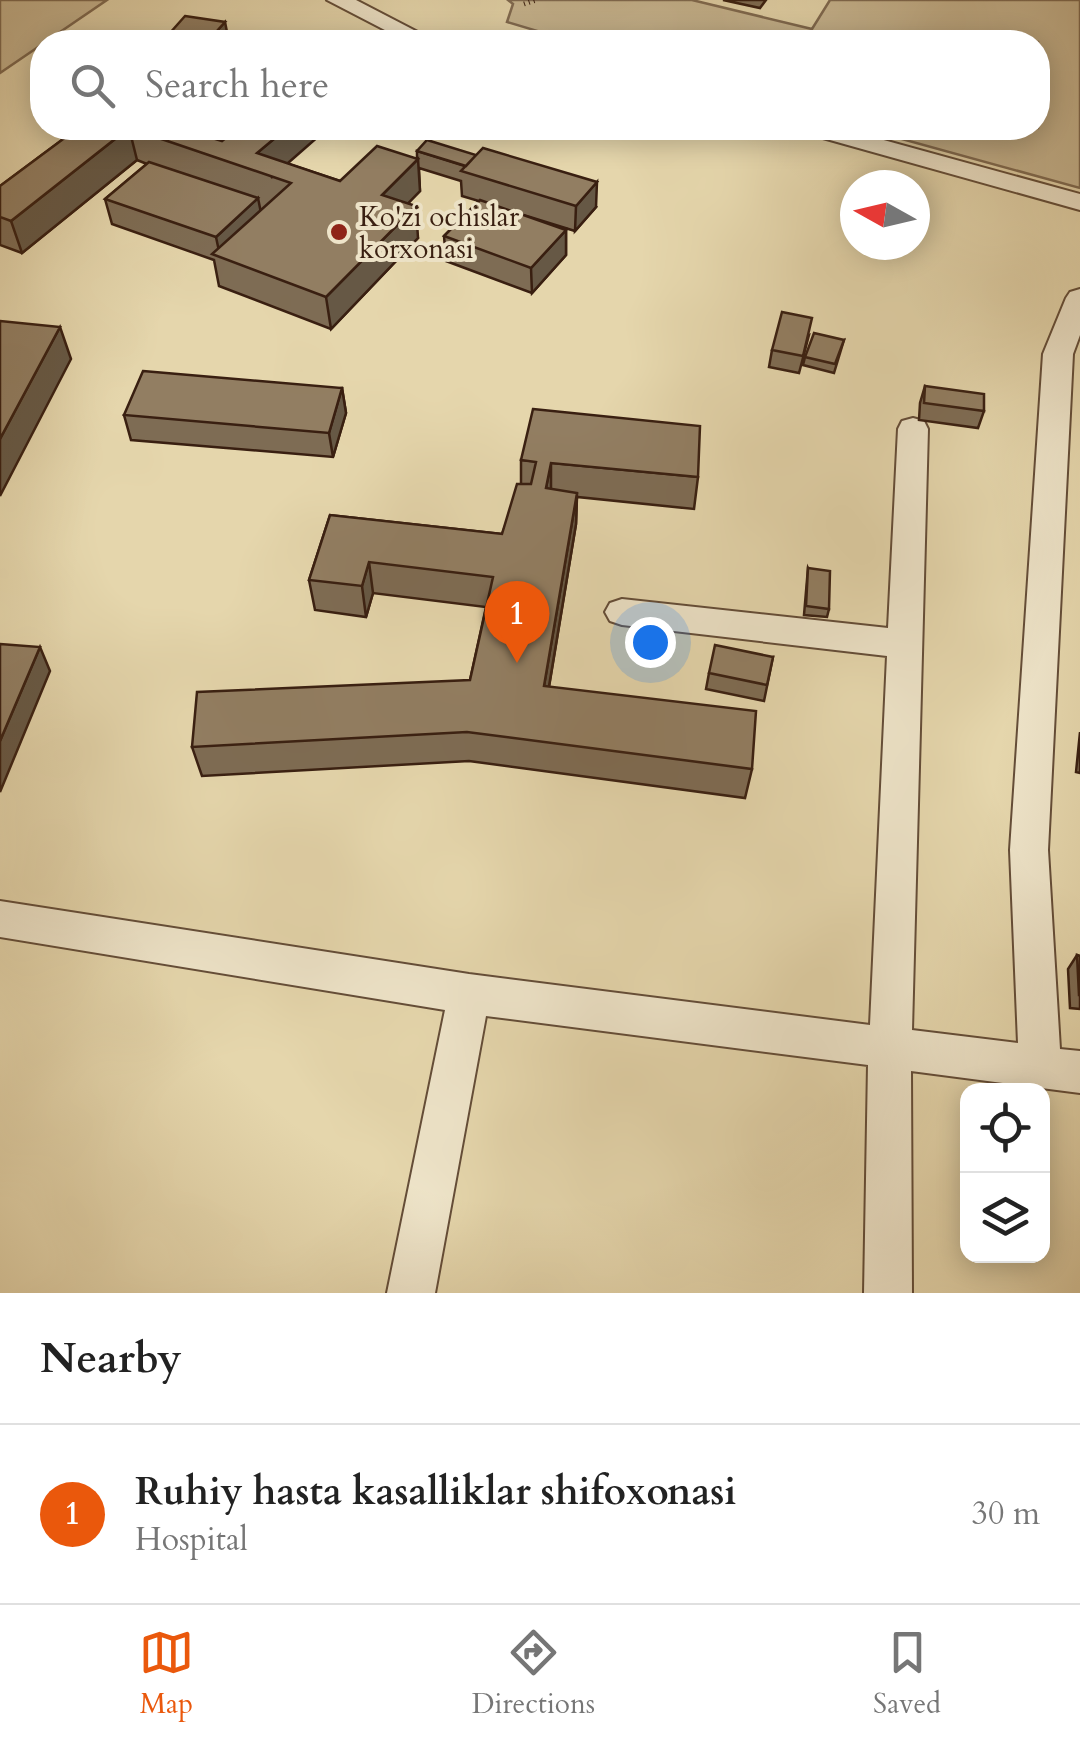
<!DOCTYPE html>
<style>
:root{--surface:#fff;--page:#f6f6f6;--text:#222;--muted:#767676;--line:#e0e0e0;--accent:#ea580c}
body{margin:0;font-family:Cardo,serif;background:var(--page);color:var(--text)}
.controls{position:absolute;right:30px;bottom:30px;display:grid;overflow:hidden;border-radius:20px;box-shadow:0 5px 25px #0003}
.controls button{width:90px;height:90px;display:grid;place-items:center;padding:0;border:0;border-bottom:2px solid var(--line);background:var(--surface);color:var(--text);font:50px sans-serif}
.compass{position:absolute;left:840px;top:170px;width:90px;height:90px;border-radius:50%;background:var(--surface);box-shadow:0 5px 25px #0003;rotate:278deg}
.you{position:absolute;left:650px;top:642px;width:35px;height:35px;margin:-25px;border:8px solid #fff;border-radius:50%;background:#1a73e8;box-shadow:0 0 0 15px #1a73e833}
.badge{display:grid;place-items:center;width:65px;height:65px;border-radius:50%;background:var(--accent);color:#fff;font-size:32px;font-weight:700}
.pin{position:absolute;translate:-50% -82px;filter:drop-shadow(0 2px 5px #0008)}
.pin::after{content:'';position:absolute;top:52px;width:35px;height:30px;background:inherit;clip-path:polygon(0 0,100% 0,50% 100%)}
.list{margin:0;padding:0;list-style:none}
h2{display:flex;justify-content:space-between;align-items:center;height:130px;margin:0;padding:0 40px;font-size:42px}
h2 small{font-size:32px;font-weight:400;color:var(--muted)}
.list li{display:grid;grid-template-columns:65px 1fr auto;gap:30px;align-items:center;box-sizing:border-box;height:180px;padding:0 40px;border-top:2px solid var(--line)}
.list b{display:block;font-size:38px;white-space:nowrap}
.list p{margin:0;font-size:32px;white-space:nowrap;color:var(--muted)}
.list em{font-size:32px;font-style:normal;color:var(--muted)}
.icon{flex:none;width:55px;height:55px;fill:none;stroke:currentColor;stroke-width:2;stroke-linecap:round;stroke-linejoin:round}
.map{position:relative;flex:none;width:1080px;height:1293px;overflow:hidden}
.search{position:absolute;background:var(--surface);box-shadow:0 5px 25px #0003;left:30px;right:30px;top:30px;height:110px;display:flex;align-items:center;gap:25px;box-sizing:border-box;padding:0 35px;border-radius:40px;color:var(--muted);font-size:38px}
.sheet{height:310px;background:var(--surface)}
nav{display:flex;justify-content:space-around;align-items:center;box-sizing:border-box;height:140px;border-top:2px solid var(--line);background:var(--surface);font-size:28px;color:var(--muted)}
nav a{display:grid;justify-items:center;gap:5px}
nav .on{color:var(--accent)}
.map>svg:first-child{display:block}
.green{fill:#c8b792;stroke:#806b52;stroke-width:2.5}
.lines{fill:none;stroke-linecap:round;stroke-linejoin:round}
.minor-casing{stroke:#644d38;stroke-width:4}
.path{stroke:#391f11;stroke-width:5;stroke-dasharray:1 4;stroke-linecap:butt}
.minor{fill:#eee4c9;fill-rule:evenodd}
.wall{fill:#7e6c54;stroke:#391f11;stroke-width:2.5}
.shaded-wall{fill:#665845;stroke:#391f11;stroke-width:2.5}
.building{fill:#927e62;stroke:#391f11;stroke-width:2.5}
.poi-dot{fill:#8f2418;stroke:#eee4c9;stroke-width:4}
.labels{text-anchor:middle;stroke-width:8;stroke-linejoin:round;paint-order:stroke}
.far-poi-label{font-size:28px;fill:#391f11;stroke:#eee4c9;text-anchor:start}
</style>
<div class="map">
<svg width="1080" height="1293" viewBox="0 0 1080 1293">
<rect width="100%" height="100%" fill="#e5d6ac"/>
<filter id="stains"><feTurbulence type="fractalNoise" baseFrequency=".002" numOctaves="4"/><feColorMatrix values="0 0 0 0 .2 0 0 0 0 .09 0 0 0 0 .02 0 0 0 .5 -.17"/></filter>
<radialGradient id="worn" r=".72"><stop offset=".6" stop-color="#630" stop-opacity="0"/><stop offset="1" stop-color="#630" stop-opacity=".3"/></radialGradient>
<!-- green -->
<path class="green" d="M 0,0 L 107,0 L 0,73 Z
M 508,0 L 692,0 L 812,29 L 830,0 L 1080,0 L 1080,188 L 862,128 L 1038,128 L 1038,42 L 574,42 L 507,22 L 513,4 Z"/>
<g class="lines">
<!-- minor casing -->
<g class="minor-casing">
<path id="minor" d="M 327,0 L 356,0 L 437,42 L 408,42 Z
M 801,128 L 840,128 L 1080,194 L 1080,210 L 805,133 Z
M 1080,289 L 1080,335 L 1073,354 L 1048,850 L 1060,1049 L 1080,1051 L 1080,1093 L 911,1071 L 912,1293 L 864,1293 L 868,1065 L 486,1016 L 435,1293 L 387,1293 L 445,1010 L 0,937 L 0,901 L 469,974 L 870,1025 L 887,656 L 622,625 L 610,621 L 605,612 L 610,603 L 622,599 L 888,628 L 898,429 L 902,421 L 913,418 L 924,421 L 928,429 L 912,1030 L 1018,1043 L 1010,850 L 1043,354 L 1066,298 L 1070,292 Z"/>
</g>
<!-- path -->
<path class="path" d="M 524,4 L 536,0"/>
<!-- minor -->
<use href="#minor" class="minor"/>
</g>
<!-- wall -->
<path class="wall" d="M 723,0 L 766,0 L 760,8 Z
M 78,128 L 180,128 L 340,181 L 417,159 L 417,151 L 596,207 L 575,231 L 517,213 L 566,230 L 566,255 L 532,293 L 446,261 L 444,236 L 479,201 L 462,196 L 461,181 L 419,168 L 420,191 L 408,203 L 418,238 L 331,329 L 219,286 L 214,260 L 112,224 L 105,199 L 147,164 L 137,160 L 22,253 L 0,245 L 0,186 Z
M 809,335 L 799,373 L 769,367 L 772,350 Z
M 844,340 L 834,373 L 803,365 L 805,357 Z
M 925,386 L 984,411 L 978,428 L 919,420 L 920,403 Z
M 342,388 L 346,413 L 333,457 L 131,440 L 124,415 Z
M 521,460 L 698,477 L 694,509 L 577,497 L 576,524 L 549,687 L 752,769 L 745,798 L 469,761 L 202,776 L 192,747 L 470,680 L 486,607 L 373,593 L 366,617 L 315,610 L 309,580 L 330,515 L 502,534 L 521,484 Z
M 808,568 L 829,609 L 827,617 L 804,615 Z
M 773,657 L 764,701 L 706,689 L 709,673 Z
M 1080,732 L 1080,773 L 1076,772 Z
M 1077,955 L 1080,956 L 1080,1009 L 1070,1008 L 1068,969 Z"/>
<!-- shaded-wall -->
<path class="shaded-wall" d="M 225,22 L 229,42 L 207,42 Z
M 129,128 L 137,160 L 22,253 L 11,221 Z
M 287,128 L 328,128 L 272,177 L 257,153 Z
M 418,159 L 420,191 L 385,227 L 382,195 Z
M 597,182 L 596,207 L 575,231 L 576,206 Z
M 258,198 L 263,223 L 220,256 L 216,237 Z
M 416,206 L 418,238 L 331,329 L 326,297 Z
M 566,230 L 566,255 L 532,293 L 531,268 Z
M 60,327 L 71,359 L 0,496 L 0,439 Z
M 342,388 L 346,413 L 333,457 L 329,433 Z
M 551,463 L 551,495 L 546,488 Z
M 577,493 L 576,524 L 544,716 L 544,686 Z
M 369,562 L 373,593 L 366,617 L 362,586 Z
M 40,647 L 50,671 L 0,792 L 0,741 Z"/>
<!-- building -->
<path class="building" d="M 185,16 L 225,22 L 207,42 L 162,42 Z
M 78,128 L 180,128 L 222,141 L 238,128 L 287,128 L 257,153 L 340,181 L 377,146 L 418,159 L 382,195 L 416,206 L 326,297 L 212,254 L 291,183 L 129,128 L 11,221 L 0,217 L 0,186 Z
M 427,140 L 476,155 L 466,166 L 417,151 Z
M 483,148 L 597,182 L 576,206 L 461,171 Z
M 149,162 L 258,198 L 216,237 L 105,199 Z
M 480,200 L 566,230 L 531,268 L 444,236 Z
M 782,312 L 812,318 L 803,356 L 772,350 Z
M 0,321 L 60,327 L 0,439 Z
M 814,333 L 844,340 L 835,364 L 805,357 Z
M 143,371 L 342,388 L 329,433 L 124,415 Z
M 925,386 L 984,394 L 984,411 L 924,403 Z
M 533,409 L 700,426 L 698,477 L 551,463 L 546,488 L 577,493 L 544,686 L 756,711 L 752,769 L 467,732 L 192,747 L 197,692 L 470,680 L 493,577 L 369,562 L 362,586 L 309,580 L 330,515 L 502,534 L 517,484 L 531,484 L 536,462 L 521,460 Z
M 808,568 L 830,571 L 829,609 L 806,606 Z
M 0,644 L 40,647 L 0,741 Z
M 715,645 L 773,657 L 767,685 L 709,673 Z
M 1077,955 L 1080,956 L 1080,995 L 1079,995 Z"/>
<!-- markers -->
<circle class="poi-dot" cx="339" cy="232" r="10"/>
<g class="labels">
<!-- far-poi labels -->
<g class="far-poi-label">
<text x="359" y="226">Ko'zi ochislar<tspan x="359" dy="32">korxonasi</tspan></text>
</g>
</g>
<rect width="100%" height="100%" filter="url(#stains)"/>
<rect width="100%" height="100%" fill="url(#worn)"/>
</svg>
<div class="controls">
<button><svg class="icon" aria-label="locate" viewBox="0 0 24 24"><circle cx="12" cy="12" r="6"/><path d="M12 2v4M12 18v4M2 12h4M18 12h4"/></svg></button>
<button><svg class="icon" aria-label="layers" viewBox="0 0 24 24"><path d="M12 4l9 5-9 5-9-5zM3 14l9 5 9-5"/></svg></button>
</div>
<svg class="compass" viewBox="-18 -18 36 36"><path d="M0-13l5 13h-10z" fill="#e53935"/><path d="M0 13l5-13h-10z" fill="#767676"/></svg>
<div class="you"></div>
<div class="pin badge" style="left:517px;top:663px">1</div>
<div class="search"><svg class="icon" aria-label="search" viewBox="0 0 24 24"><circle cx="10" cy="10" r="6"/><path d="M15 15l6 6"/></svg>Search here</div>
</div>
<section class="sheet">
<h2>Nearby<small></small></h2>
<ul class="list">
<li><span class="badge">1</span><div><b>Ruhiy hasta kasalliklar shifoxonasi</b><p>Hospital</p></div><em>30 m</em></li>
</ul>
</section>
<nav>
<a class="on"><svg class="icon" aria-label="map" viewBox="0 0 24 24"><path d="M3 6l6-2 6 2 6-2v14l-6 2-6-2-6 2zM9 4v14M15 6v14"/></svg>Map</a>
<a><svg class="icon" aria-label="directions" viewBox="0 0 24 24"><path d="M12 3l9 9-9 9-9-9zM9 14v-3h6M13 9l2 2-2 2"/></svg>Directions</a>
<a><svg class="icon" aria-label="saved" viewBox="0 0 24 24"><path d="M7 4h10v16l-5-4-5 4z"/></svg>Saved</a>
</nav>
